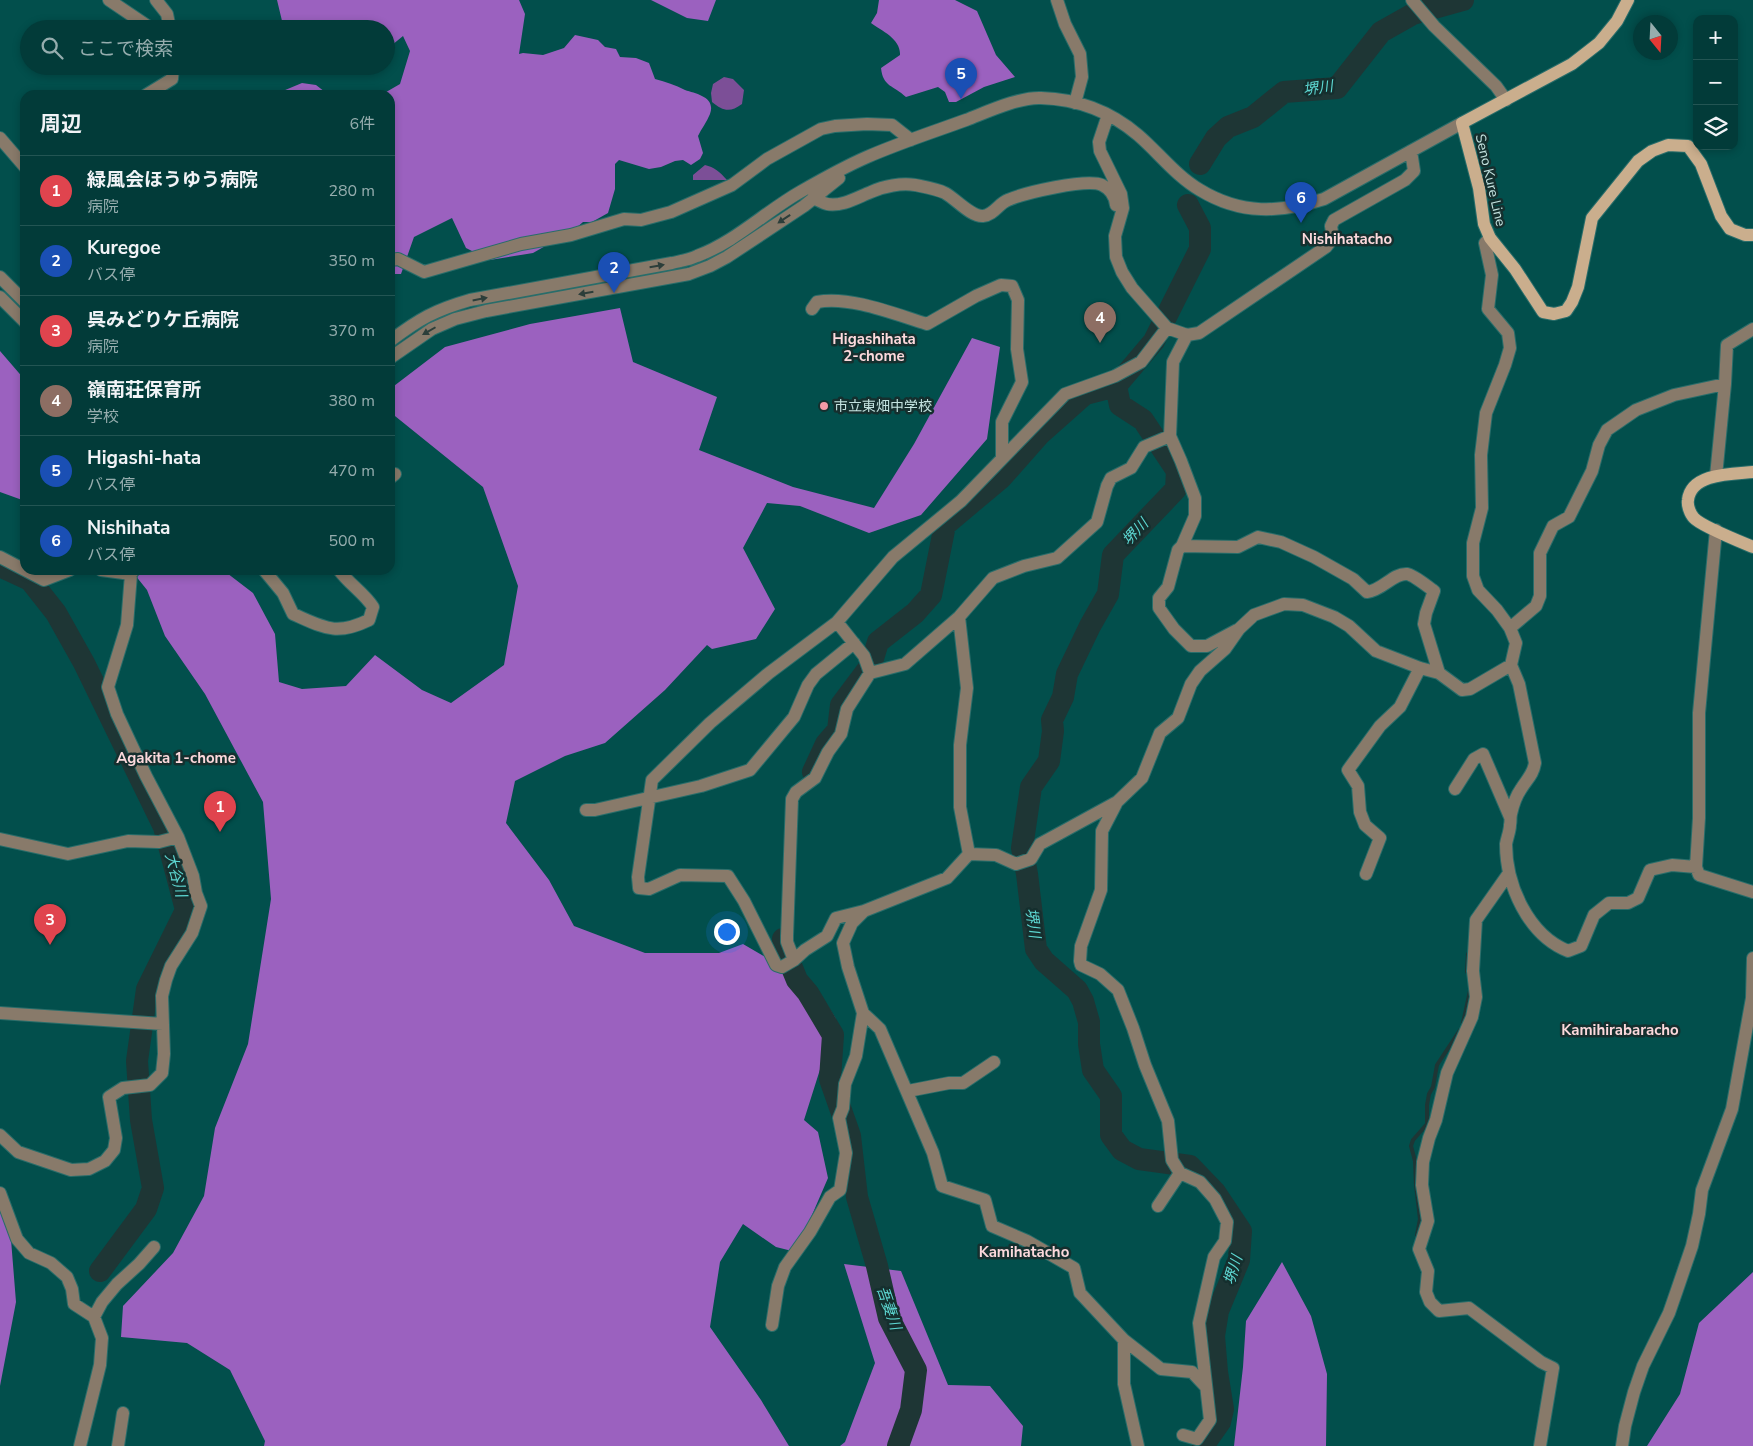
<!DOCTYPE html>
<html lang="ja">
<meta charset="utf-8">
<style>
:root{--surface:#023b39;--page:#104644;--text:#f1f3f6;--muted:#96adae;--line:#235553;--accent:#f49aa6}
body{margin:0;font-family:"Nunito Sans","Noto Sans JP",sans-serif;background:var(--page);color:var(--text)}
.controls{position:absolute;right:15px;top:15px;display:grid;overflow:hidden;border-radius:10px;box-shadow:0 2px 8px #0003}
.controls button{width:45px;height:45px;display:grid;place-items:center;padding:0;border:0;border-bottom:1px solid var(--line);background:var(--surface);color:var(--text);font:25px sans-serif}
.compass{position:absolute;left:1633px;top:15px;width:45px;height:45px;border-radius:50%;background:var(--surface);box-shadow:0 2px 8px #0003;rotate:162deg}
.you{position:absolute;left:726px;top:931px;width:18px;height:18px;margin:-12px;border:4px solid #fff;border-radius:50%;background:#1a73e8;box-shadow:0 0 0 8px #1a73e833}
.badge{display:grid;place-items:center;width:32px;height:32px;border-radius:50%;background:var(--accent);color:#fff;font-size:16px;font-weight:700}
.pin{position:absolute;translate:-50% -41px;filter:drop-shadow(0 1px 2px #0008)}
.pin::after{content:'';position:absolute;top:26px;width:18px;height:15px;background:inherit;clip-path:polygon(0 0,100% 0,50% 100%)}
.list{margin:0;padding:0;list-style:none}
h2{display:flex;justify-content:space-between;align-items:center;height:65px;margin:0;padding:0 20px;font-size:21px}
h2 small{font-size:16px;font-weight:400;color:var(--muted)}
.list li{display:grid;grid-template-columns:32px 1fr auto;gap:15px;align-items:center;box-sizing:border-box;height:70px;padding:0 20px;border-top:1px solid var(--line)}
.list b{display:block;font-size:19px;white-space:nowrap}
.list p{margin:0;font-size:16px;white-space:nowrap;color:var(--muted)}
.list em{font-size:16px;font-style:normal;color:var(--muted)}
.icon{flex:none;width:28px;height:28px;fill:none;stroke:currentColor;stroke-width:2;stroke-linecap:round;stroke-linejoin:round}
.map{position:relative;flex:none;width:1753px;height:1446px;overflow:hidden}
.search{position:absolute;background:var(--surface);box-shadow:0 2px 8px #0003;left:20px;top:20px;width:375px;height:55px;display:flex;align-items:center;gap:12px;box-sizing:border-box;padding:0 18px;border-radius:28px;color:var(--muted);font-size:19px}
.panel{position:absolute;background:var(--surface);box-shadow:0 2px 8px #0003;left:20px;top:90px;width:375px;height:485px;border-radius:15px}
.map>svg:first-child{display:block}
.green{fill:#7c4f97}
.forest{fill:#9b61bf}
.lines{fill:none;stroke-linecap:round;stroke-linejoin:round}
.stream{stroke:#1e3635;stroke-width:4}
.river{stroke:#1e3635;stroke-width:22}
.minor-casing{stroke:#296d6a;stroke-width:14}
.major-casing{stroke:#296d6a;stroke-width:14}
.minor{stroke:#887a6a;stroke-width:12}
.major{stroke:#caae8d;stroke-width:12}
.oneway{fill:#2c3e3a}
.poi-dot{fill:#f49aa6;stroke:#152f2e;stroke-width:2}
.labels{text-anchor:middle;stroke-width:5;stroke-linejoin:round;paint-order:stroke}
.street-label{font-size:14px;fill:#c4e3e0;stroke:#152f2e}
.poi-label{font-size:14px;fill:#c4e3e0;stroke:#152f2e;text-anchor:start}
.water-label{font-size:15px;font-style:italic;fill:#5dd6d1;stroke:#152f2e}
.neighbourhood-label{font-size:15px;font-weight:bold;fill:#fcd9dc;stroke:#152f2e}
</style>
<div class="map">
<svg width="1753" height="1446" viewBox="0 0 1753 1446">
<rect width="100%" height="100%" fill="#024f4c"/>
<!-- green -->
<path class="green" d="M 724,77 L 733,79 L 744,90 L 742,104 C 730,113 723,111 712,102 L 711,93 L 713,84 Z
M 705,165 C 714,167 720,172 727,180 L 693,180 L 693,175 Z"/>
<!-- forest -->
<path class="forest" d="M 277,0 L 519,0 L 525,14 L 519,54 L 523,53 L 543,55 L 564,48 L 575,35 L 598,40 L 605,47 L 616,49 L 620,57 L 636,58 L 649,63 L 655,79 C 666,82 675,85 685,90 C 697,94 716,97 710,114 C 707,122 701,129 698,136 L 703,153 L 700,159 L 691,165 L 683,160 L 675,161 L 661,167 L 649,169 L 619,160 L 615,164 L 615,189 L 608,213 L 592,222 L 583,222 L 575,229 L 533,253 L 490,260 L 466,248 L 452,218 L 414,237 L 401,274 L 390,274 L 390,95 L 381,95 L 400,84 L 410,51 L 403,36 L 386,50 L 386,29 L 294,29 L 283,25 Z
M 651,0 L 716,0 L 708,21 L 687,18 Z
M 879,0 L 955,0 L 977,11 L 996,55 L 1015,77 L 984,87 L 956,102 L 949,102 L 945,92 L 938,87 L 906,97 C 893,85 883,87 881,68 L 900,55 C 901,39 882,31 871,23 L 877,13 Z
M 302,83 L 316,85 L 329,95 L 260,95 L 278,93 Z
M 620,308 L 633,362 L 717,397 L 699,450 L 793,487 L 874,508 L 914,444 L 972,338 L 1000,347 L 987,439 L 921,515 L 869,533 L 800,506 L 767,503 L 743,548 L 775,609 L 756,639 L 712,649 L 707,645 L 665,690 L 605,743 L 565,756 L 515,781 L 506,823 L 549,880 L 574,926 L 645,953 L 719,953 L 743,944 L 815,986 L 836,1019 L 804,1120 L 818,1132 L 828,1178 L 796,1252 L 776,1247 L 743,1224 L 720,1262 L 710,1327 L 761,1400 L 789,1446 L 264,1446 L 265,1441 L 230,1370 L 187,1343 L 121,1337 L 123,1306 L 173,1253 L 204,1196 L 215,1128 L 248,1044 L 271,899 L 263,802 L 205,694 L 165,636 L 147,590 L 131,570 L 223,570 L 253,593 L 275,634 L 279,682 L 302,689 L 346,686 L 375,655 L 422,690 L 451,703 L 504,665 L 518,586 L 483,487 L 390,412 L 390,389 L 445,347 L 530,324 Z
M 0,351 L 25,380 L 25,501 L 0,492 Z
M 0,1190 L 8,1202 L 16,1302 L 0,1386 Z
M 1282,1262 L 1311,1316 L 1327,1374 L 1326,1446 L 1234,1446 L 1243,1367 L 1246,1321 Z
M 844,1264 L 901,1271 L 948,1385 L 990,1386 L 1023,1426 L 1021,1446 L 840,1446 L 845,1442 L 875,1363 Z
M 1753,1272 L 1753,1446 L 1647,1446 L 1680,1394 L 1699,1323 Z"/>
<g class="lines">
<!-- stream -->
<path class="stream" d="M 1467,972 L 1468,954
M 1463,1023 L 1470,991
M 1417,1235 L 1420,1219 L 1416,1185 L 1415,1161 L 1411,1146 L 1413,1140 L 1427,1124 L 1427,1105 L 1429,1094 L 1433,1087 L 1437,1065 L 1460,1030"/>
<!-- river -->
<path class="river" d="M 1200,164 L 1216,138 L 1228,127 L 1253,117 L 1284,92 L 1337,88 L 1381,32 L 1413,14 L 1463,0
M 1188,205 L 1200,228 L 1200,249 L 1154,341 L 1116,386 L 1120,405 L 1143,420 L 1177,471 L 1176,489 L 1113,555 L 1108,594 L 1090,626 L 1067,674 L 1063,697 L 1052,720 L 1053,731 L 1049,761 L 1031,787 L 1022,848 L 1027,874 L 1036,949 L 1044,961 L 1077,990 L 1083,1001 L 1089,1022 L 1089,1044 L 1093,1070 L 1111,1096 L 1111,1135 L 1122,1150 L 1139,1159 L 1190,1166 L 1215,1192 L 1241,1231 L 1239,1260 L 1218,1311 L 1214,1336 L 1217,1372 L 1223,1409 L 1220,1422 L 1203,1446
M 0,566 L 30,580 L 56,613 L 84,663 L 164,827 L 186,910 L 147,989 L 137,1061 L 141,1120 L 153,1188 L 146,1209 L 100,1271
M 813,772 L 826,744 L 838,730 L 841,705 L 871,665 L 878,642 L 915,613 L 931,595 L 945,525 L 1001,478 L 1040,434 L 1085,394 L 1116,386
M 783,939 L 783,946 L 797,980 L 808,993 L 833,1035 L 830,1079 L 850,1136 L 857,1197 L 877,1266 L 889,1318 L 916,1370 L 911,1410 L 898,1446"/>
<!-- minor casing -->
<g class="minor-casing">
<path id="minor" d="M 109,0 L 152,29
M 156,0 L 167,14 L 170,29
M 1057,0 L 1065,24 L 1080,54 L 1082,77 L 1075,103
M 1412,0 L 1434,26 L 1496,86 L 1506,100
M 146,95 L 172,79 L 173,66
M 1108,115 L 1099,142 L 1100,151 L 1121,194 L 1123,208 L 1115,236 L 1116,257 L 1122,272 L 1132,288 L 1167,328 L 1187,335 L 1199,333 L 1326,247 L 1333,238 L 1331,226 L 1334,220 L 1405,180 L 1414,171 L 1411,151
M 0,138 L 25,167
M 813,198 C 818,200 823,203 827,204 C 842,207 858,197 871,192 C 884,186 901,183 915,185 C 925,187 937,189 945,193 C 956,199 971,217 983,216 C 994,215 999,203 1008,200 C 1024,193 1087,178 1102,185 C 1110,189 1115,196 1116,205
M 390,260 L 398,259 L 424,272 L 521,244 L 571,235 L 624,219 L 641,220 L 671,212 L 732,185 L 767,159 L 821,129 L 835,126 L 867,124 L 892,125 L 911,140
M 0,277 L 25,302
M 0,297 L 25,322
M 812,309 L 817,302 C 851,296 894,314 927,324 L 976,296 L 1001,285 L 1012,286 L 1018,300 L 1017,349 L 1022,382 L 1002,422 L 1002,459
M 1187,335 L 1173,362 L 1170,436 L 1181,461 L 1195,498 L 1195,516 L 1182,546 L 1178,550 L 1168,587 L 1159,598 L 1159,608 L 1174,629 L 1191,646 L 1207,646 L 1237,630
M 390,341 C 419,319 435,310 470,300 L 672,263 C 680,261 689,260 697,256 C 735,242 765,212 800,192 C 821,180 844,167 867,157 C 899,143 933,132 966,120 C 987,112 1019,97 1041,98 C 1077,99 1111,112 1138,135 C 1159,153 1176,176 1200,190 C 1241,215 1280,213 1324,199 L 1462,123
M 390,358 L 432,329 L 455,319 L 486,311 L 689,274 L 710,266 L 727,257 L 804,206 L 839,178
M 1725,384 L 1727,345 L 1753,329
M 390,478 L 395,474
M 1716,530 L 1699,713 L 1699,818 L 1696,867 L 1699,875 L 1753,892
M 1182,546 L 1238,547 L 1258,537 L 1281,542 L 1314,557 L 1353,579 L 1367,592 C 1383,590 1393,573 1407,574 C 1414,575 1428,587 1434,591 L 1426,613 L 1424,624 L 1439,673
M 0,557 L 44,580 L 70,570
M 101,570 L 131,574
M 264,570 L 283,593 L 293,614 C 325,628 336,636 369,620 L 373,607 C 364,593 349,584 339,570
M 959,617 L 967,688 L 960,745 L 960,807 L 969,854
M 837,622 L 864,656 L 870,673
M 1510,628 L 1536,606 L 1540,596 L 1540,553 L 1553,526 L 1569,517 L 1592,471 L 1599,445 L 1607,430 L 1636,410 L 1674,395 L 1725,384 L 1716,476
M 1511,665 L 1519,684 L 1535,763 C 1533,775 1527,779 1521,789 C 1516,796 1513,805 1511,814 C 1510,818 1511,821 1510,825 C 1510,831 1507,838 1506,844 C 1506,885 1528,935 1568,951 L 1581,946 L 1594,915 L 1609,903 L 1628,903 L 1638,898 L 1650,870 L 1672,865 L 1696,867
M 1455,789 L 1474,759 L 1483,754 L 1510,817
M 1117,802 L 1040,844 L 1031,859 L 1016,864 L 996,855 L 969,854 L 947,878 L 864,911 L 836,918 L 827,936 L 805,950 L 794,960 L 782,967 L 776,965 L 744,901 L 728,876 L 680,875 L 649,889 L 639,888 L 638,877 L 652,780 L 710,723 L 769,673 L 837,622 L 893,557 L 961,501 L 1065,394 L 1115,376 L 1141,362 L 1167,328
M 586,810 L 595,810 L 701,786 L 750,770 L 794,717 L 808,685 L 816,674 L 854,643
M 0,839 L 68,854 L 128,841 L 159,842 L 178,837
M 1509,873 L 1476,920 L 1473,971 L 1476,997 L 1472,1017 L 1447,1073 L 1436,1120 L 1429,1138 L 1423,1162 L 1422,1185 L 1428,1221 L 1419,1249 L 1428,1271 L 1426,1292 L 1430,1302 L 1439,1311 L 1469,1308 L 1541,1362 L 1553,1368 L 1540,1446
M 1366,874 L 1380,838 L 1365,825 L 1360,812 L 1358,786 L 1348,770 L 1380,726 L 1400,707 L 1420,668
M 794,960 L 787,942 L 787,936 L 792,799 L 796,792 L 815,778 L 828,752 L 841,734 L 847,709 L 870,673 L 905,664 L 959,617 L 993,578 L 1024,566 L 1057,558 L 1097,522 L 1107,486 L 1111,478 L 1131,468 L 1144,447 L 1170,436
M 0,1013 L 163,1024
M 863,1013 L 880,1029 L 933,1153 L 942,1186 L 985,1200 L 992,1226 L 1027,1241 L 1074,1268 L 1080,1293 L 1124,1340 L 1124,1384 L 1138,1446
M 908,1091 L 949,1083 L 963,1083 L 994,1062
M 0,1135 L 18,1152 L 71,1170 L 89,1169 L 105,1161 L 114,1150 L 116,1138 L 109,1097 L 123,1088 L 150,1085 L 162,1073 L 164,1054 L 162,996 L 166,980 L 171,966 L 192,933 L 201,906 L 196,893 L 193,876 L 178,837 L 146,776 L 117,714 L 108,687 L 127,625 L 131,574 L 134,570
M 0,1193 L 17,1239 L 29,1253 L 51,1263 L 67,1277 L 72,1289 L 74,1304 L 94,1317 L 102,1338 L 100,1365 L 80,1446
M 1158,1206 L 1180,1173
M 94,1317 L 102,1302 L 117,1284 L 139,1264 L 154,1247
M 772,1325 L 778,1286 L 785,1267 L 810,1232 L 830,1197 L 840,1190 L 846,1153 L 839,1118 L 843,1108 L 845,1084 L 856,1056 L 863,1013 L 848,967 L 843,943 L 852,923 L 864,911
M 1124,1340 L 1161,1369 L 1192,1372 L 1206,1387
M 1183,1435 L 1197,1439 L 1210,1420 L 1199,1323 L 1214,1257 L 1225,1241 L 1227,1222 L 1215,1199 L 1200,1182 L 1180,1173 L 1172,1160 L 1168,1121 L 1145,1065 L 1133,1028 L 1118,990 L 1100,974 L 1081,965 L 1080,961 L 1081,946 L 1101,890 L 1102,831 L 1117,802 L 1142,778 L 1160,733 L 1178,718 L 1191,684 L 1200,671 L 1225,649 L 1239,629 L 1254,615 L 1284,604 L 1303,605 L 1334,617 L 1349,626 L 1376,651 L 1420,668 L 1439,673 L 1462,690 L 1470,689 L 1511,665 L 1516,643 L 1510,628 L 1497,610 L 1478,590 L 1473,576 L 1473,543 L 1482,508 L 1481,455 L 1486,413 L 1505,365 L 1510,348 L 1508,333 L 1488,309 L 1492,275 L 1485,243 L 1490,238
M 118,1446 L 123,1413
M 1622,1446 L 1625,1426 L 1634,1392 L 1643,1366 L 1669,1313 L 1677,1290 L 1692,1246 L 1699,1214 L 1702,1190 L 1732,1109 L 1752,998 L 1753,958"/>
</g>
<!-- major casing -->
<g class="major-casing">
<path id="major" d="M 1628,0 L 1617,21 L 1599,43 L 1572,64 L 1462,123 L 1479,188 L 1484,224 L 1490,238 L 1515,269 L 1543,312 L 1554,314 L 1566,311 L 1572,302 L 1578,287 L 1592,218 L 1638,161 L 1652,151 L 1668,145 L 1688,146 L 1701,164 L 1721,216 L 1730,229 L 1745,235 L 1753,235
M 1753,472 C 1732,474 1691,473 1688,500 C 1687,505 1690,514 1694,518 C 1701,526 1741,542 1753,547"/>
</g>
<!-- minor -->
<use href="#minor" class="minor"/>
<!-- major -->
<use href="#major" class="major"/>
</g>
<!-- one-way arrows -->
<defs><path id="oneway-solid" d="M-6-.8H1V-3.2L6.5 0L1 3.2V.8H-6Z" transform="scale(1.25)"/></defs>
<g class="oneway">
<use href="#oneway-solid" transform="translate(784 219) rotate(146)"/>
<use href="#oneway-solid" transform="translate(657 266) rotate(-10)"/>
<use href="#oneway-solid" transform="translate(586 293) rotate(170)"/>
<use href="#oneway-solid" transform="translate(480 299) rotate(-11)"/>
<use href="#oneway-solid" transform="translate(429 331) rotate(150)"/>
</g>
<!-- markers -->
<circle class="poi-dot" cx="824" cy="406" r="5"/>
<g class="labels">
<!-- street labels -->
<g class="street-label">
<text transform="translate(1491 180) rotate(77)" y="5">Seno Kure Line</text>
</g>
<!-- poi labels -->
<g class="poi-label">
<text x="834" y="411">市立東畑中学校</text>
</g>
<!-- water labels -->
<g class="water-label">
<text transform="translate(1318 88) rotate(-8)" y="5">堺川</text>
<text transform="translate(1135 532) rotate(-47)" y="5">堺川</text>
<text transform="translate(176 875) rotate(75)" y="5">大谷川</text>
<text transform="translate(1033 923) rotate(82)" y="5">堺川</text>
<text transform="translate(1233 1270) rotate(-73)" y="5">堺川</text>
<text transform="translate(889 1308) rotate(71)" y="5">吾妻川</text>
</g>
<!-- neighbourhood labels -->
<g class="neighbourhood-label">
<text x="1347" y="244">Nishihatacho</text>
<text x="874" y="344">Higashihata<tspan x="874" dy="17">2-chome</tspan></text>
<text x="176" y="763">Agakita 1-chome</text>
<text x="1620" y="1035">Kamihirabaracho</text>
<text x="1024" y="1257">Kamihatacho</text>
</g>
</g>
</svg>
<div class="controls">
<button>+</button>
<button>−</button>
<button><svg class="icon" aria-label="layers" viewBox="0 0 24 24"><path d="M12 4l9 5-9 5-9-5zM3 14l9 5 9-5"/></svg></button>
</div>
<svg class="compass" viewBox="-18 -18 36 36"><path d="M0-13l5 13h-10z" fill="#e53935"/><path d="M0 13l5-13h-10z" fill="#96adae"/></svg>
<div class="you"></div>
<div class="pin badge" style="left:220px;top:832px;background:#e0444e">1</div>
<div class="pin badge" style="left:614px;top:293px;background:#1a4fb4">2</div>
<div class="pin badge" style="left:50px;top:945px;background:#e0444e">3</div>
<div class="pin badge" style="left:1100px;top:343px;background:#8d6e63">4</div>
<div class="pin badge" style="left:961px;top:99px;background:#1a4fb4">5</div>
<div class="pin badge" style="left:1301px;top:223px;background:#1a4fb4">6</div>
<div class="search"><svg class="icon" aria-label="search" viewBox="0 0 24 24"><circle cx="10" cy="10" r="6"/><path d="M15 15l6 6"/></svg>ここで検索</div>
<section class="panel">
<h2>周辺<small>6件</small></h2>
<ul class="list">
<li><span class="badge" style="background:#e0444e">1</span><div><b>緑風会ほうゆう病院</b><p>病院</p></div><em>280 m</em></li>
<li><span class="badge" style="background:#1a4fb4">2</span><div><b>Kuregoe</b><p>バス停</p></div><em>350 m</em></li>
<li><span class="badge" style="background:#e0444e">3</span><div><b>呉みどりケ丘病院</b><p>病院</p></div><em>370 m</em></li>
<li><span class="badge" style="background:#8d6e63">4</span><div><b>嶺南荘保育所</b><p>学校</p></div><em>380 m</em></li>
<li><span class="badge" style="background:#1a4fb4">5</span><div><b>Higashi-hata</b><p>バス停</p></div><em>470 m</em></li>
<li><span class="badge" style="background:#1a4fb4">6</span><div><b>Nishihata</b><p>バス停</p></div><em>500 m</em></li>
</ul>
</section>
</div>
